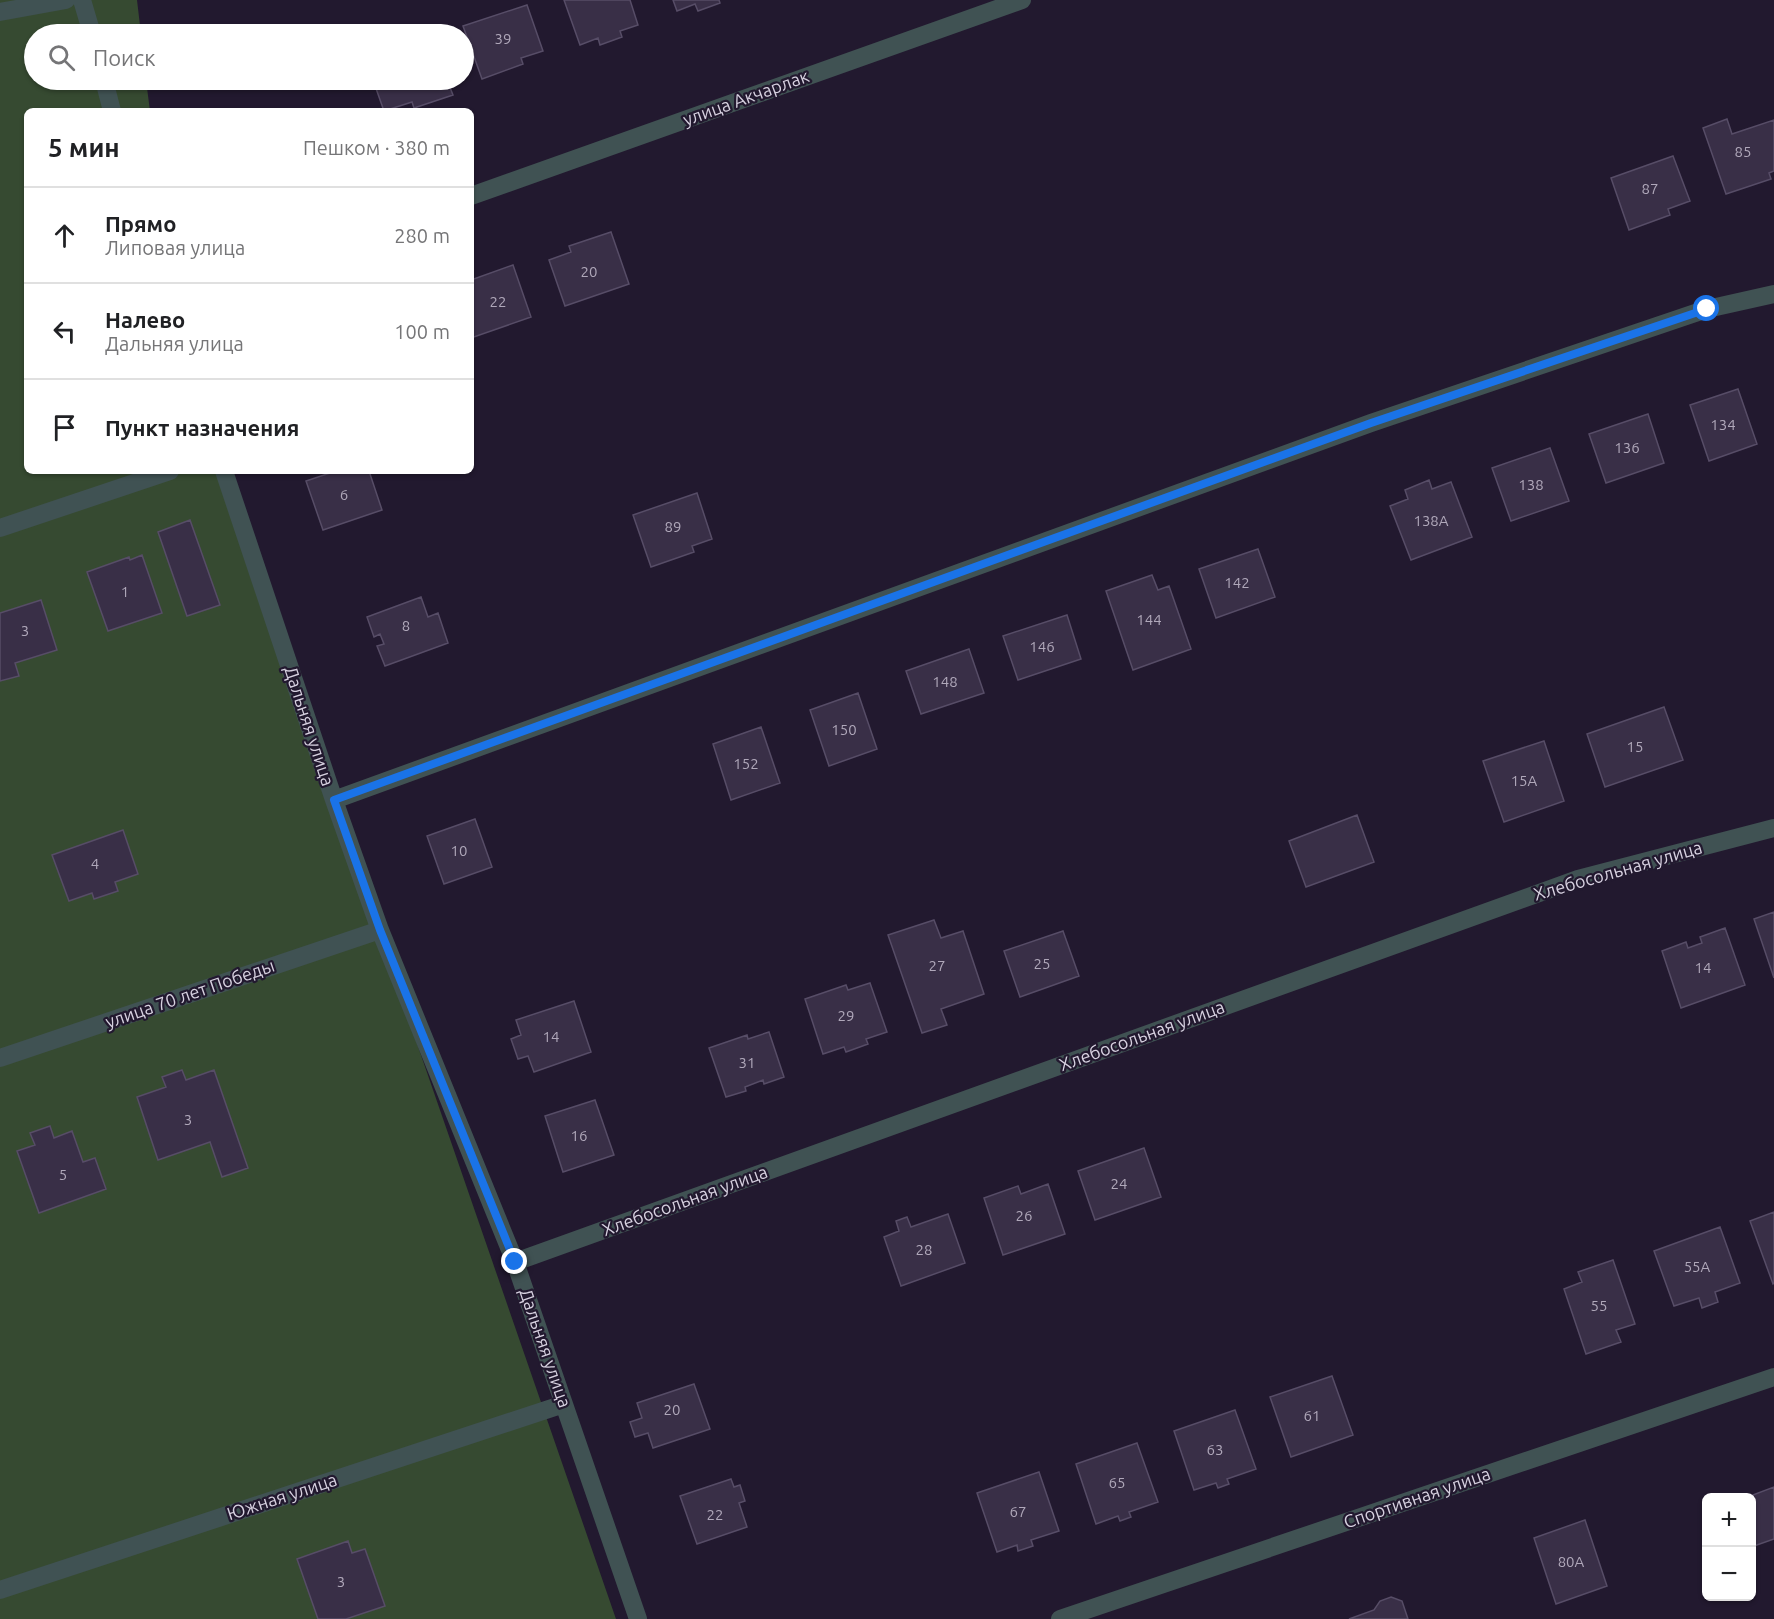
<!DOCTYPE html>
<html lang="ru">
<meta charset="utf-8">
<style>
:root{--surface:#fff;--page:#f2f2f2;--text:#202124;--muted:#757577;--line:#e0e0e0}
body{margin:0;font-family:Ubuntu,sans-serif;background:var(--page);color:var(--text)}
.controls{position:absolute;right:18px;bottom:18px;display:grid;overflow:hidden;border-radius:9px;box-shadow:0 2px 4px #0004}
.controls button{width:54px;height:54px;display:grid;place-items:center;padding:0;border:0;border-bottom:2px solid var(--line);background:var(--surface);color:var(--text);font:30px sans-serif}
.stop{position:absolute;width:18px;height:18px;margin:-14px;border:4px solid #1a73e8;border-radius:50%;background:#fff}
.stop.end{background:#1a73e8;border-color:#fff;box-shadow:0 2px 6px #0008}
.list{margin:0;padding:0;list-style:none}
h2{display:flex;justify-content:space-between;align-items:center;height:78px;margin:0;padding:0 24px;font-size:26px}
h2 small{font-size:20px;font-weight:400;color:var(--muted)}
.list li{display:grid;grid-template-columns:39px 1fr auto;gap:18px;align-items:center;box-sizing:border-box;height:96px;padding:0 24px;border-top:2px solid var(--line)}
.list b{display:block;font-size:22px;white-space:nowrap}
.list p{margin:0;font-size:20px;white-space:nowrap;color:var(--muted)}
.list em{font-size:20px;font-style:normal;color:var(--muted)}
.icon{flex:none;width:33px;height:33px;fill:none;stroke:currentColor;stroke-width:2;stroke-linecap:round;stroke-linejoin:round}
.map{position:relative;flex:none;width:1774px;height:1619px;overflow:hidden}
.search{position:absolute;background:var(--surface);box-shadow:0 2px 4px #0004;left:24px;top:24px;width:450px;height:66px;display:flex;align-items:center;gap:15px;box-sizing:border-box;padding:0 21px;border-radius:33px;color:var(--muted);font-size:22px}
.panel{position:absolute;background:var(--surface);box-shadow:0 2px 4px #0004;left:24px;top:108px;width:450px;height:366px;border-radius:9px}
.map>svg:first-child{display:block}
.green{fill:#364a31}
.building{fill:#392f47;stroke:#574d67;stroke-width:1.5}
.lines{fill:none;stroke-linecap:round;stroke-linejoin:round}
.street{stroke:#405253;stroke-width:18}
.route{stroke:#1a73e8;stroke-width:8}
.labels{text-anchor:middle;stroke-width:4.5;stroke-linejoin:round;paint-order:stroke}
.number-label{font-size:15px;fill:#b0a8ba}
.street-label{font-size:18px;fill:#d7d1e0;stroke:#22192f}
</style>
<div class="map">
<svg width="1774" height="1619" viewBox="0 0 1774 1619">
<rect width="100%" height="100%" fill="#22192f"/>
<!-- green -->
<path class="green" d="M 0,0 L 137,0 L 141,34 L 34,34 L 34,80 L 146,80 L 150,111 L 27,111 L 27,471 L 219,471 L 616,1619 L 0,1619 Z"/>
<!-- building -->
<path class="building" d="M 564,0 L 630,0 L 638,25 L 620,31 L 622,37 L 600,45 L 598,38 L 580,45 Z
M 673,0 L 719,0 L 720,3 L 698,11 L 695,4 L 677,11 Z
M 527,5 L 543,51 L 521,58 L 523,64 L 482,79 L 463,26 Z
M 373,80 L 447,80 L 453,95 L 414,108 L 412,102 L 384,111 Z
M 1727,119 L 1732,134 L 1774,120 L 1774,171 L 1769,173 L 1771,179 L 1726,194 L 1703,128 Z
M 1673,156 L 1690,201 L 1668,209 L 1670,215 L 1629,230 L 1611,178 Z
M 611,232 L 629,284 L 565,306 L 549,260 L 571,252 L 569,246 Z
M 513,265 L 531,317 L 471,338 L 471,287 L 473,286 L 471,280 Z
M 1738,389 L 1757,444 L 1709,461 L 1690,405 Z
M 1648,414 L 1664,463 L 1606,483 L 1589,434 Z
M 1550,448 L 1569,501 L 1511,521 L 1492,468 Z
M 336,471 L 369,471 L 382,510 L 323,530 L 306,481 Z
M 1429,480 L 1432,489 L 1451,482 L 1472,537 L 1411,560 L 1390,506 L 1408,499 L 1405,490 Z
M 697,493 L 712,539 L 692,546 L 694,552 L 651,567 L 633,515 Z
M 190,520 L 220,605 L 187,616 L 158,532 Z
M 1258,549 L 1275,597 L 1216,618 L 1199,569 Z
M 142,555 L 162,613 L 108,631 L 87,572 L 129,557 L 130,560 Z
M 1152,575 L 1158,590 L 1169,586 L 1191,649 L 1133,670 L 1106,591 Z
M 421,597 L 428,617 L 438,613 L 448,643 L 385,666 L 377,646 L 384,644 L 380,634 L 374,637 L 367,617 Z
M 41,600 L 57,650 L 15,663 L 19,676 L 0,681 L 0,613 Z
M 1067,615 L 1081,659 L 1018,680 L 1003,636 Z
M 969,649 L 984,693 L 921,714 L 906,671 Z
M 858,693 L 877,749 L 829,766 L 810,710 Z
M 1664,707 L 1683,760 L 1605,787 L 1587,734 Z
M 761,727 L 780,783 L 731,800 L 713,744 Z
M 1544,741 L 1564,801 L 1504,822 L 1483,761 Z
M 1357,815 L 1374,862 L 1306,887 L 1289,841 Z
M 475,819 L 492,867 L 444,884 L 427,836 Z
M 123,830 L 138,874 L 115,882 L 118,891 L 94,899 L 92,893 L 69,901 L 52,855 Z
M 1774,912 L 1774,978 L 1754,919 Z
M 934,920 L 941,938 L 963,931 L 984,994 L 941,1009 L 947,1025 L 922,1033 L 888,935 Z
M 1725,928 L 1745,985 L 1681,1008 L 1662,951 L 1686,942 L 1688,948 L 1702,943 L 1700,937 Z
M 1063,931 L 1079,976 L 1020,997 L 1004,951 Z
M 870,983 L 887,1032 L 866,1039 L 868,1044 L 846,1052 L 844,1047 L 823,1054 L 805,999 L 846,985 L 848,990 Z
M 574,1001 L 591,1052 L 534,1072 L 528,1056 L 518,1059 L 511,1039 L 521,1035 L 516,1020 Z
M 769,1032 L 784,1077 L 764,1084 L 763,1080 L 745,1087 L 746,1091 L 726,1097 L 709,1048 L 747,1035 L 748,1039 Z
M 182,1070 L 186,1080 L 214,1070 L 248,1168 L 222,1177 L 210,1142 L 158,1160 L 137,1097 L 166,1087 L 162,1077 Z
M 595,1100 L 614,1155 L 563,1172 L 545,1116 Z
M 50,1126 L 54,1138 L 72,1131 L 83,1162 L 95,1158 L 106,1189 L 39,1213 L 17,1151 L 35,1145 L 30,1133 Z
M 1144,1148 L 1161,1197 L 1095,1220 L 1078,1171 Z
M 1048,1184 L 1065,1234 L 1003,1255 L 984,1198 L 1018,1186 L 1021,1194 Z
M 1774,1212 L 1774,1283 L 1773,1284 L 1750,1221 Z
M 948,1214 L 965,1263 L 901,1286 L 884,1237 L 899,1231 L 896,1221 L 907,1217 L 911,1227 Z
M 1720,1227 L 1740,1283 L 1715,1292 L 1718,1302 L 1702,1308 L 1699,1298 L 1674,1306 L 1654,1251 Z
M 1613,1260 L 1635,1324 L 1616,1330 L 1621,1342 L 1586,1354 L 1564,1289 L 1582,1282 L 1578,1272 Z
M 1332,1376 L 1353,1435 L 1291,1457 L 1270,1397 Z
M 694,1384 L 710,1429 L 653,1448 L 648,1433 L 635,1437 L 630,1422 L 642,1418 L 637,1403 Z
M 1235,1410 L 1256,1469 L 1227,1479 L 1229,1484 L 1218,1488 L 1216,1483 L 1194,1490 L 1174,1431 Z
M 1137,1443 L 1158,1502 L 1129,1512 L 1131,1517 L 1120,1521 L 1118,1516 L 1096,1524 L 1076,1464 Z
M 1039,1472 L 1059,1531 L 1031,1540 L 1033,1546 L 1018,1551 L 1017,1545 L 997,1552 L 977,1493 Z
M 731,1479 L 734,1487 L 740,1485 L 745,1501 L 739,1503 L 747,1527 L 697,1544 L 680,1496 Z
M 1774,1487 L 1774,1539 L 1754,1546 L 1752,1540 L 1752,1498 L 1745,1498 Z
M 1585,1520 L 1607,1586 L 1556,1604 L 1534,1538 Z
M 348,1541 L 352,1553 L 365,1549 L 385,1606 L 346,1619 L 318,1619 L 297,1559 Z
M 1391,1597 L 1402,1601 L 1408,1619 L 1349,1619 L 1374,1610 L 1380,1601 Z"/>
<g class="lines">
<!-- street -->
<path class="street" d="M 82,0 L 92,34
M 0,12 L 66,0
M 104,80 L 112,111
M 471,196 L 1022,0
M 224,471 L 334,800 L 380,930 L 515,1262 L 638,1619
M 0,528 L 170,471
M 334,800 L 1371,423 L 1707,309 L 1774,294
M 0,1058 L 380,930
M 515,1262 L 1578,879 L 1774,828
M 0,1590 L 564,1404
M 1060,1619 L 1774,1377"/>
</g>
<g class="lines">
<!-- route -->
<path class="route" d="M 515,1262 L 380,930 L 334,800 L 1371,423 L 1707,309"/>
</g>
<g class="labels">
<!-- number labels -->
<g class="number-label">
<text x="503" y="44">39</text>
<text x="1743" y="157">85</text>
<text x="1650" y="194">87</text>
<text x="589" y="277">20</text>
<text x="498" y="307">22</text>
<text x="1723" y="430">134</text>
<text x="1627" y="453">136</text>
<text x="1531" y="490">138</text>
<text x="344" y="500">6</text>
<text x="1431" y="526">138А</text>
<text x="673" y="532">89</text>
<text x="1237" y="588">142</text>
<text x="125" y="597">1</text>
<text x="1149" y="625">144</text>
<text x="406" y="631">8</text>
<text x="25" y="636">3</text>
<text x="1042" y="652">146</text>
<text x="945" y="687">148</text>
<text x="844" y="735">150</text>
<text x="1635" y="752">15</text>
<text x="746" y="769">152</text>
<text x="1524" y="786">15А</text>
<text x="459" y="856">10</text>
<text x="95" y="869">4</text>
<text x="1042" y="969">25</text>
<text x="937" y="971">27</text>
<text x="1703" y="973">14</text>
<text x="846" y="1021">29</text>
<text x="551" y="1042">14</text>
<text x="747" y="1068">31</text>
<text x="188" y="1125">3</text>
<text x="579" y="1141">16</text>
<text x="63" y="1180">5</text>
<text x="1119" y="1189">24</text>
<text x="1024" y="1221">26</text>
<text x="924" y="1255">28</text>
<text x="1697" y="1272">55А</text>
<text x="1599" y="1311">55</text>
<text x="672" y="1415">20</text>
<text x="1312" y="1421">61</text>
<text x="1215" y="1455">63</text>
<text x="1117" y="1488">65</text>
<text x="1018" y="1517">67</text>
<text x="715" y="1520">22</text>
<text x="1571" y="1567">80А</text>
<text x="341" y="1587">3</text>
</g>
<!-- street labels -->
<g class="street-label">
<text transform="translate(746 98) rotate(-20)" y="6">улица Акчарлак</text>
<text transform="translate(309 726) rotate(72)" y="6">Дальняя улица</text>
<text transform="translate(1618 871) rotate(-16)" y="6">Хлебосольная улица</text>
<text transform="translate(190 994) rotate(-19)" y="6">улица 70 лет Победы</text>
<text transform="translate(1142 1036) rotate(-20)" y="6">Хлебосольная улица</text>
<text transform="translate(685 1201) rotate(-20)" y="6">Хлебосольная улица</text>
<text transform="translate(545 1348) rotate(71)" y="6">Дальняя улица</text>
<text transform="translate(282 1497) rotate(-18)" y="6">Южная улица</text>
<text transform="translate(1417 1498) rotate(-19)" y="6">Спортивная улица</text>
</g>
</g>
</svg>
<div class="controls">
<button>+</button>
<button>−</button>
</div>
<div class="stop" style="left:1707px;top:309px"></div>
<div class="stop end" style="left:515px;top:1262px"></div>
<div class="search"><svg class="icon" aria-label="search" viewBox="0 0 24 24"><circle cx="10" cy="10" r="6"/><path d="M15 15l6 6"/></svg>Поиск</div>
<section class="panel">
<h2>5 мин<small>Пешком · 380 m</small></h2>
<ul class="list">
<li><svg class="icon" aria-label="ahead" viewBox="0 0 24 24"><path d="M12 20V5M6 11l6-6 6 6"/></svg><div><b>Прямо</b><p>Липовая улица</p></div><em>280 m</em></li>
<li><svg class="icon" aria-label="left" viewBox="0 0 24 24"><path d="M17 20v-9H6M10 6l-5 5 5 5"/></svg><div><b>Налево</b><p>Дальняя улица</p></div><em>100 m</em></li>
<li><svg class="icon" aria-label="arrive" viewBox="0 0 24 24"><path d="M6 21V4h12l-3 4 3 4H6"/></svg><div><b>Пункт назначения</b></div></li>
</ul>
</section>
</div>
